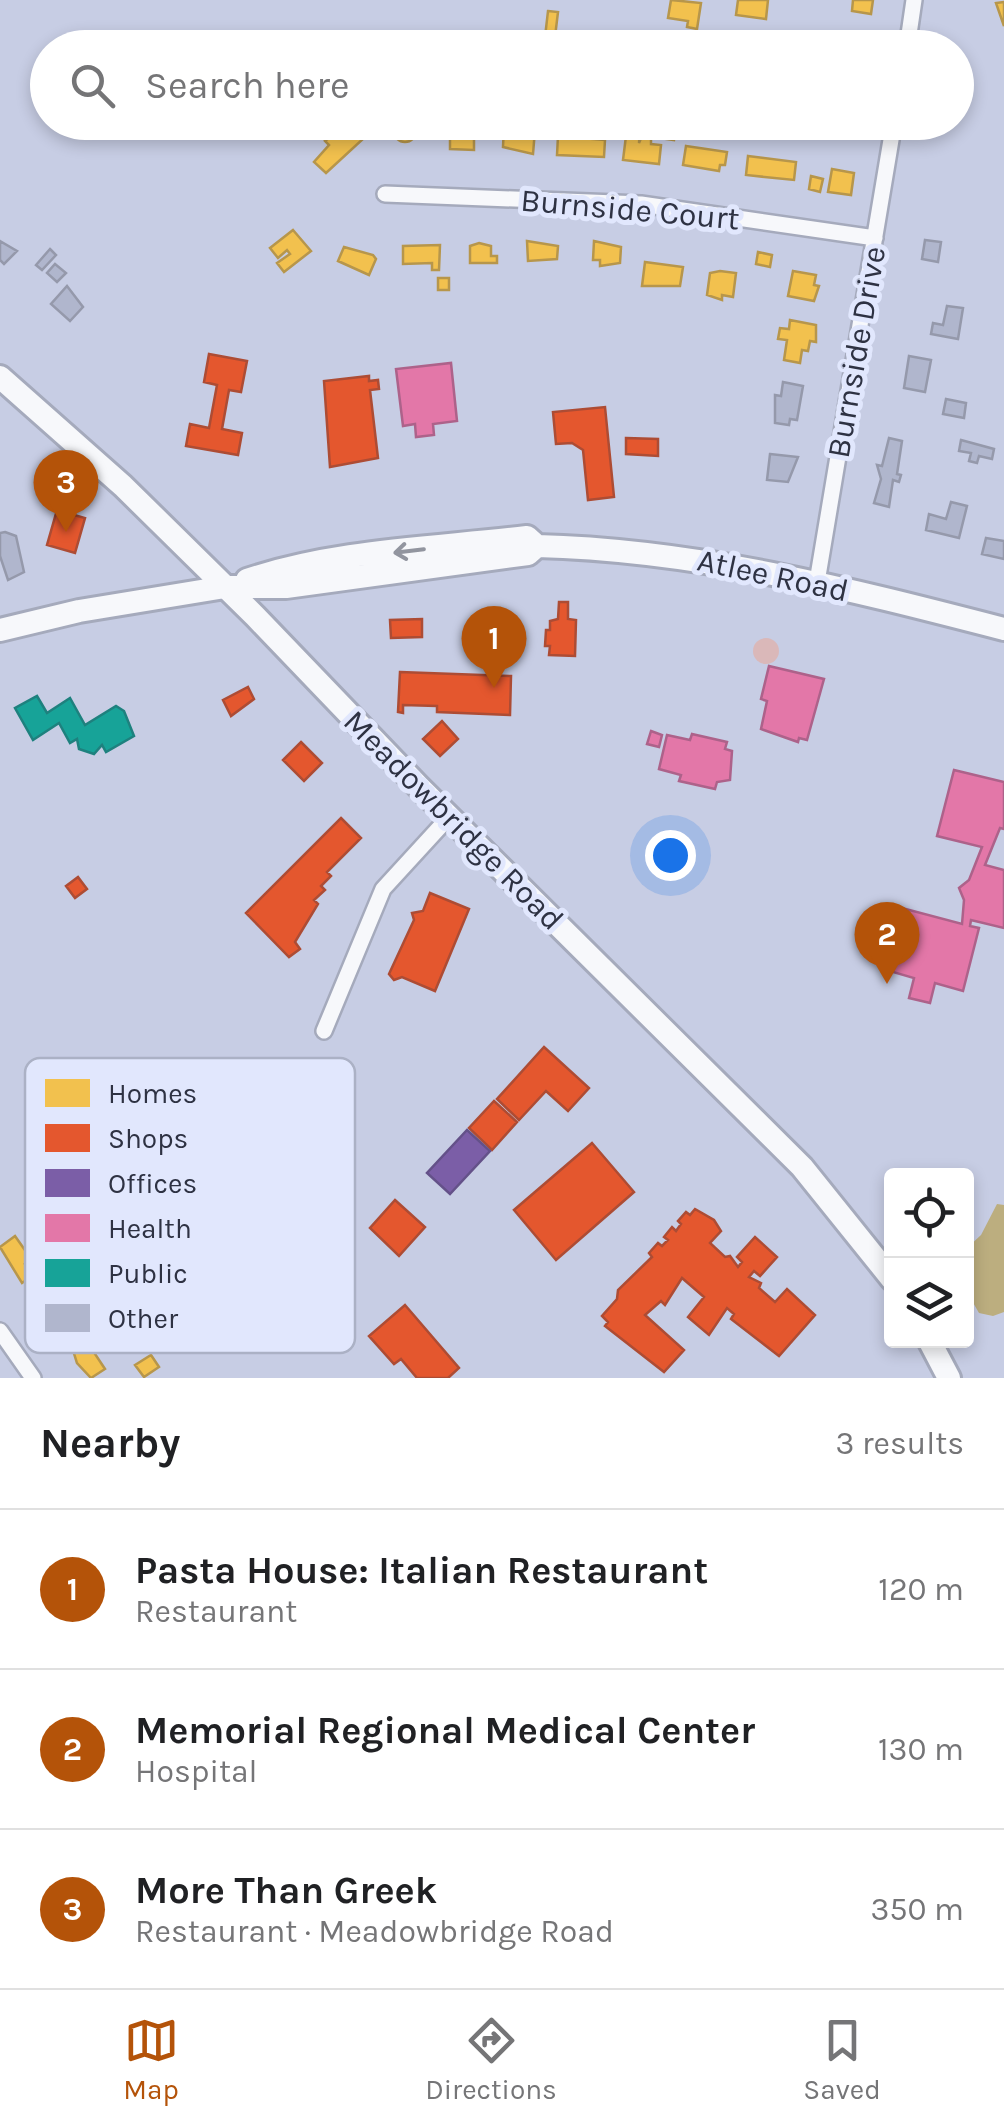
<!DOCTYPE html>
<meta charset="utf-8">
<style>
:root{--surface:#fff;--page:#f6f6f6;--text:#202124;--muted:#757577;--line:#e0e0e0;--accent:#b45309}
body{margin:0;font-family:Karla,sans-serif;background:var(--page);color:var(--text)}
.controls{position:absolute;right:30px;bottom:30px;display:grid;overflow:hidden;border-radius:10px;box-shadow:0 5px 15px #0003}
.controls button{width:90px;height:90px;display:grid;place-items:center;padding:0;border:0;border-bottom:2px solid var(--line);background:var(--surface);color:var(--text);font:50px sans-serif}
.you{position:absolute;left:670px;top:855px;width:35px;height:35px;margin:-25px;border:8px solid #fff;border-radius:50%;background:#1a73e8;box-shadow:0 0 0 15px #1a73e833}
.badge{display:grid;place-items:center;width:65px;height:65px;border-radius:50%;background:var(--accent);color:#fff;font-size:32px;font-weight:700}
.pin{position:absolute;translate:-50% -82px;filter:drop-shadow(0 2px 5px #0008)}
.pin::after{content:'';position:absolute;top:52px;width:35px;height:30px;background:inherit;clip-path:polygon(0 0,100% 0,50% 100%)}
.list{margin:0;padding:0;list-style:none}
h2{display:flex;justify-content:space-between;align-items:center;height:130px;margin:0;padding:0 40px;font-size:42px}
h2 small{font-size:32px;font-weight:400;color:var(--muted)}
.list li{display:grid;grid-template-columns:65px 1fr auto;gap:30px;align-items:center;box-sizing:border-box;height:160px;padding:0 40px;border-top:2px solid var(--line)}
.list b{display:block;font-size:38px;white-space:nowrap}
.list p{margin:0;font-size:32px;white-space:nowrap;color:var(--muted)}
.list em{font-size:32px;font-style:normal;color:var(--muted)}
.icon{flex:none;width:55px;height:55px;fill:none;stroke:currentColor;stroke-width:2;stroke-linecap:round;stroke-linejoin:round}
.map{position:relative;flex:none;width:1004px;height:1378px;overflow:hidden}
.search{position:absolute;background:var(--surface);box-shadow:0 5px 15px #0003;left:30px;right:30px;top:30px;height:110px;display:flex;align-items:center;gap:25px;box-sizing:border-box;padding:0 35px;border-radius:55px;color:var(--muted);font-size:38px}
.sheet{height:610px;background:var(--surface)}
nav{display:flex;justify-content:space-around;align-items:center;box-sizing:border-box;height:140px;border-top:2px solid var(--line);background:var(--surface);font-size:28px;color:var(--muted)}
nav a{display:grid;justify-items:center;gap:5px}
nav .on{color:var(--accent)}
.map>svg:first-child{display:block}
.green{fill:#dab8b9}
.water{fill:#bcae7f}
.homes{fill:#f2c14e;stroke:#b7964b;stroke-width:2.5}
.shops{fill:#e4572e;stroke:#ad4c34;stroke-width:2.5}
.offices{fill:#7b5ea7;stroke:#645189;stroke-width:2.5}
.health{fill:#e377a8;stroke:#ad628a;stroke-width:2.5}
.public{fill:#17a398;stroke:#1e817e;stroke-width:2.5}
.building{fill:#b0b6cd;stroke:#9599ab;stroke-width:2.5}
.lines{fill:none;stroke-linecap:round;stroke-linejoin:round}
.street-casing{stroke:#a5aabc;stroke-width:20}
.secondary-casing{stroke:#a5aabc;stroke-width:28}
.street{stroke:#f7f8fb;stroke-width:15}
.secondary{stroke:#f7f8fb;stroke-width:22}
.oneway{stroke:#92959f}
.labels{text-anchor:middle;stroke-width:10;stroke-linejoin:round;paint-order:stroke}
.street-label{font-size:32px;fill:#2e3243;stroke:#e1e7fd}
.key{fill:#e1e7fd;stroke:#abb1c5;stroke-width:2.5}
.key-label{font-size:28px;fill:#2e3243}
</style>
<div class="map">
<svg width="1004" height="1378" viewBox="0 0 1004 1378">
<rect width="100%" height="100%" fill="#c7cde4"/>
<!-- green -->
<path class="green" d="M753 651a13 13 0 1 1 26 0a13 13 0 1 1-26 0Z"/>
<!-- water -->
<path class="water" d="M 997,1204 L 1004,1205 L 1004,1312 L 993,1316 L 979,1313 L 967,1292 L 966,1249 L 981,1235 Z"/>
<!-- homes -->
<path class="homes" d="M 671,0 L 701,3 L 697,29 L 687,27 L 688,21 L 668,18 Z
M 738,0 L 768,0 L 766,19 L 736,15 Z
M 853,0 L 873,0 L 871,14 L 852,11 Z
M 1004,2 L 1004,26 L 996,3 Z
M 548,11 L 558,12 L 555,37 L 545,37 Z
M 846,42 L 862,43 L 866,48 L 846,48 Z
M394 131a11 11 0 1 1 22 0a11 11 0 1 1-22 0Z
M 349,123 L 364,138 L 326,173 L 314,162 L 329,145 L 325,141 Z
M 661,123 L 676,125 L 674,140 L 659,138 Z
M 504,126 L 535,130 L 533,154 L 503,147 Z
M 627,128 L 640,129 L 639,143 L 642,136 L 651,137 L 651,144 L 661,145 L 659,164 L 623,160 Z
M 450,130 L 474,134 L 474,150 L 450,149 Z
M 558,136 L 605,140 L 604,157 L 557,155 Z
M 686,146 L 727,152 L 725,165 L 720,165 L 719,171 L 683,165 Z
M 748,156 L 796,162 L 794,180 L 746,175 Z
M 832,169 L 854,173 L 851,195 L 828,192 Z
M 811,176 L 823,179 L 820,192 L 809,189 Z
M 293,230 L 311,251 L 284,272 L 277,263 L 290,254 L 287,250 L 278,258 L 270,248 Z
M 527,241 L 558,246 L 557,259 L 528,261 Z
M 594,241 L 621,247 L 620,263 L 600,266 L 600,260 L 593,260 Z
M 479,243 L 491,246 L 491,256 L 497,256 L 497,263 L 470,263 L 470,246 Z
M 440,245 L 439,270 L 432,270 L 432,263 L 403,264 L 403,246 Z
M 344,247 L 373,255 L 376,259 L 369,275 L 338,261 Z
M 758,252 L 772,255 L 770,267 L 756,264 Z
M 645,262 L 683,267 L 680,286 L 642,286 Z
M 720,271 L 736,273 L 733,297 L 722,295 L 722,300 L 707,295 L 710,273 Z
M 793,271 L 816,275 L 814,285 L 819,286 L 814,301 L 788,296 Z
M 438,278 L 449,278 L 449,290 L 438,290 Z
M 790,320 L 816,325 L 816,342 L 810,341 L 808,351 L 802,350 L 800,363 L 784,360 L 787,340 L 778,339 L 780,328 L 789,329 Z
M 15,1236 L 27,1253 L 32,1250 L 36,1257 L 25,1264 L 35,1274 L 22,1283 L 0,1247 Z
M 94,1341 L 98,1348 L 93,1351 L 105,1369 L 91,1378 L 77,1363 L 72,1347 L 79,1343 L 82,1349 Z
M 151,1355 L 159,1367 L 144,1377 L 135,1365 Z"/>
<!-- shops -->
<path class="shops" d="M 209,354 L 247,361 L 241,392 L 229,390 L 222,429 L 242,433 L 238,455 L 186,446 L 190,424 L 209,428 L 217,385 L 204,382 Z
M 369,376 L 369,381 L 378,380 L 379,389 L 370,390 L 378,458 L 330,467 L 324,381 Z
M 605,407 L 614,497 L 588,500 L 583,450 L 572,443 L 556,444 L 553,412 Z
M 626,438 L 658,439 L 658,456 L 626,454 Z
M 57,510 L 85,518 L 75,553 L 47,545 Z
M 559,602 L 568,602 L 568,619 L 576,620 L 575,656 L 549,655 L 550,646 L 545,646 L 546,630 L 550,630 L 550,621 L 558,619 Z
M 422,619 L 422,637 L 391,638 L 390,620 Z
M 400,672 L 511,676 L 510,715 L 437,712 L 437,706 L 403,705 L 403,713 L 398,712 Z
M 248,687 L 254,699 L 231,716 L 223,700 Z
M 442,721 L 458,739 L 440,756 L 423,739 Z
M 301,742 L 322,763 L 304,781 L 283,760 Z
M 341,818 L 361,838 L 327,872 L 331,876 L 321,886 L 325,890 L 314,900 L 318,904 L 295,942 L 300,949 L 289,957 L 246,913 Z
M 78,877 L 87,889 L 75,898 L 66,886 Z
M 430,893 L 469,909 L 435,991 L 402,977 L 394,980 L 389,974 L 414,920 L 412,913 L 423,911 Z
M 544,1047 L 589,1088 L 568,1111 L 546,1091 L 519,1120 L 497,1099 Z
M 494,1101 L 517,1122 L 492,1150 L 469,1128 Z
M 592,1143 L 634,1192 L 556,1260 L 514,1210 Z
M 395,1200 L 425,1227 L 399,1256 L 370,1228 Z
M 695,1209 L 714,1220 L 721,1231 L 710,1243 L 725,1257 L 730,1256 L 738,1267 L 742,1262 L 737,1257 L 755,1237 L 777,1257 L 760,1276 L 754,1271 L 749,1277 L 761,1283 L 759,1288 L 775,1302 L 787,1289 L 815,1315 L 779,1356 L 731,1319 L 734,1314 L 727,1308 L 709,1335 L 688,1317 L 704,1297 L 682,1278 L 665,1305 L 661,1301 L 645,1315 L 684,1350 L 664,1372 L 605,1326 L 608,1322 L 602,1316 L 617,1299 L 618,1290 L 652,1257 L 649,1253 L 658,1243 L 662,1246 L 668,1240 L 664,1237 L 672,1227 L 676,1231 L 681,1224 L 678,1221 L 686,1212 L 690,1215 Z
M 405,1305 L 459,1368 L 448,1378 L 417,1378 L 401,1359 L 394,1364 L 369,1336 Z"/>
<!-- offices -->
<path class="offices" d="M 467,1130 L 490,1151 L 450,1194 L 427,1173 Z"/>
<!-- health -->
<path class="health" d="M 451,363 L 457,421 L 433,424 L 434,435 L 416,437 L 415,424 L 403,426 L 396,369 Z
M 769,666 L 824,679 L 807,740 L 799,738 L 798,742 L 761,729 L 767,701 L 761,699 Z
M 651,731 L 662,735 L 659,747 L 647,744 Z
M 692,734 L 727,742 L 725,749 L 732,751 L 730,780 L 717,782 L 715,789 L 679,781 L 681,775 L 659,769 L 667,735 L 690,740 Z
M 954,770 L 1004,782 L 1004,829 L 1000,828 L 985,865 L 1004,870 L 1004,928 L 971,920 L 970,926 L 979,928 L 963,991 L 935,983 L 930,1003 L 909,998 L 914,978 L 886,970 L 902,908 L 962,924 L 964,900 L 959,888 L 969,880 L 982,847 L 937,836 Z"/>
<!-- public -->
<path class="public" d="M 37,696 L 47,713 L 70,698 L 85,725 L 116,706 L 124,711 L 134,736 L 106,752 L 102,745 L 94,754 L 79,749 L 77,739 L 70,743 L 59,723 L 33,740 L 15,708 Z"/>
<!-- building -->
<path class="building" d="M 925,240 L 941,242 L 938,262 L 922,259 Z
M 0,241 L 17,251 L 4,264 L 0,260 Z
M 50,249 L 56,255 L 42,270 L 36,265 Z
M 55,264 L 66,273 L 57,282 L 47,273 Z
M 67,286 L 83,307 L 70,321 L 51,304 Z
M 947,306 L 963,308 L 958,339 L 931,334 L 933,323 L 943,325 Z
M 909,356 L 931,360 L 925,392 L 904,388 Z
M 783,382 L 803,386 L 797,420 L 790,419 L 789,425 L 775,423 L 775,395 L 781,396 Z
M 946,399 L 966,403 L 964,418 L 943,414 Z
M 889,438 L 902,441 L 897,474 L 901,475 L 899,482 L 893,480 L 889,507 L 874,503 L 881,479 L 877,465 L 882,466 Z
M 961,440 L 994,449 L 992,459 L 979,456 L 977,463 L 969,461 L 971,453 L 959,451 Z
M 770,454 L 798,457 L 788,482 L 767,480 Z
M 951,502 L 967,506 L 959,538 L 926,530 L 929,514 L 946,519 Z
M 5,532 L 16,536 L 24,572 L 8,580 L 0,556 L 0,533 Z
M 986,538 L 1004,541 L 1004,559 L 982,554 Z"/>
<g class="lines">
<!-- street casing -->
<g class="street-casing">
<path id="street" d="M 907,48 L 914,0
M 385,194 L 641,204 L 875,238
M 817,582 L 894,122
M 324,1031 L 383,889 L 449,817
M 0,1331 L 33,1378"/>
</g>
<!-- secondary casing -->
<g class="secondary-casing">
<path id="secondary" d="M 0,377 L 123,486 L 255,616 L 419,787 L 802,1167 L 892,1279
M 247,580 C 335,550 435,548 527,537 L 537,546
M 0,630 L 79,611 L 225,587 L 286,587 L 528,554 L 537,546 C 698,550 849,589 1004,629
M 929,1340 L 949,1378"/>
</g>
<!-- street -->
<use href="#street" class="street"/>
<!-- secondary -->
<use href="#secondary" class="secondary"/>
</g>
<!-- one-way arrows -->
<defs><path id="oneway-shaft" d="M-6 0H5M1.5-3L5.5 0L1.5 3" fill="none" stroke-width="1.6" stroke-linecap="round" stroke-linejoin="round" transform="scale(2.5)"/></defs>
<use class="oneway" href="#oneway-shaft" transform="translate(409 551) rotate(173)"/>
<g class="labels">
<!-- street labels -->
<g class="street-label">
<text transform="translate(630 209) rotate(5)" y="11">Burnside Court</text>
<text transform="translate(856 352) rotate(-80)" y="11">Burnside Drive</text>
<text transform="translate(773 575) rotate(12)" y="11">Atlee Road</text>
<text transform="translate(454 820) rotate(45)" y="11">Meadowbridge Road</text>
</g>
</g>
<!-- legend -->
<rect x="25" y="1058" width="330" height="295" rx="15" class="key"/>
<rect x="45" y="1079" width="45" height="28" fill="#f2c14e"/>
<rect x="45" y="1124" width="45" height="28" fill="#e4572e"/>
<rect x="45" y="1169" width="45" height="28" fill="#7b5ea7"/>
<rect x="45" y="1214" width="45" height="28" fill="#e377a8"/>
<rect x="45" y="1259" width="45" height="28" fill="#17a398"/>
<rect x="45" y="1304" width="45" height="28" fill="#b0b6cd"/>
<g class="key-label">
<text x="108" y="1103">Homes</text>
<text x="108" y="1148">Shops</text>
<text x="108" y="1193">Offices</text>
<text x="108" y="1238">Health</text>
<text x="108" y="1283">Public</text>
<text x="108" y="1328">Other</text>
</g>
</svg>
<div class="controls">
<button><svg class="icon" aria-label="locate" viewBox="0 0 24 24"><circle cx="12" cy="12" r="6"/><path d="M12 2v4M12 18v4M2 12h4M18 12h4"/></svg></button>
<button><svg class="icon" aria-label="layers" viewBox="0 0 24 24"><path d="M12 4l9 5-9 5-9-5zM3 14l9 5 9-5"/></svg></button>
</div>
<div class="you"></div>
<div class="pin badge" style="left:494px;top:688px">1</div>
<div class="pin badge" style="left:887px;top:984px">2</div>
<div class="pin badge" style="left:66px;top:532px">3</div>
<div class="search"><svg class="icon" aria-label="search" viewBox="0 0 24 24"><circle cx="10" cy="10" r="6"/><path d="M15 15l6 6"/></svg>Search here</div>
</div>
<section class="sheet">
<h2>Nearby<small>3 results</small></h2>
<ul class="list">
<li><span class="badge">1</span><div><b>Pasta House: Italian Restaurant</b><p>Restaurant</p></div><em>120 m</em></li>
<li><span class="badge">2</span><div><b>Memorial Regional Medical Center</b><p>Hospital</p></div><em>130 m</em></li>
<li><span class="badge">3</span><div><b>More Than Greek</b><p>Restaurant · Meadowbridge Road</p></div><em>350 m</em></li>
</ul>
</section>
<nav>
<a class="on"><svg class="icon" aria-label="map" viewBox="0 0 24 24"><path d="M3 6l6-2 6 2 6-2v14l-6 2-6-2-6 2zM9 4v14M15 6v14"/></svg>Map</a>
<a><svg class="icon" aria-label="directions" viewBox="0 0 24 24"><path d="M12 3l9 9-9 9-9-9zM9 14v-3h6M13 9l2 2-2 2"/></svg>Directions</a>
<a><svg class="icon" aria-label="saved" viewBox="0 0 24 24"><path d="M7 4h10v16l-5-4-5 4z"/></svg>Saved</a>
</nav>
